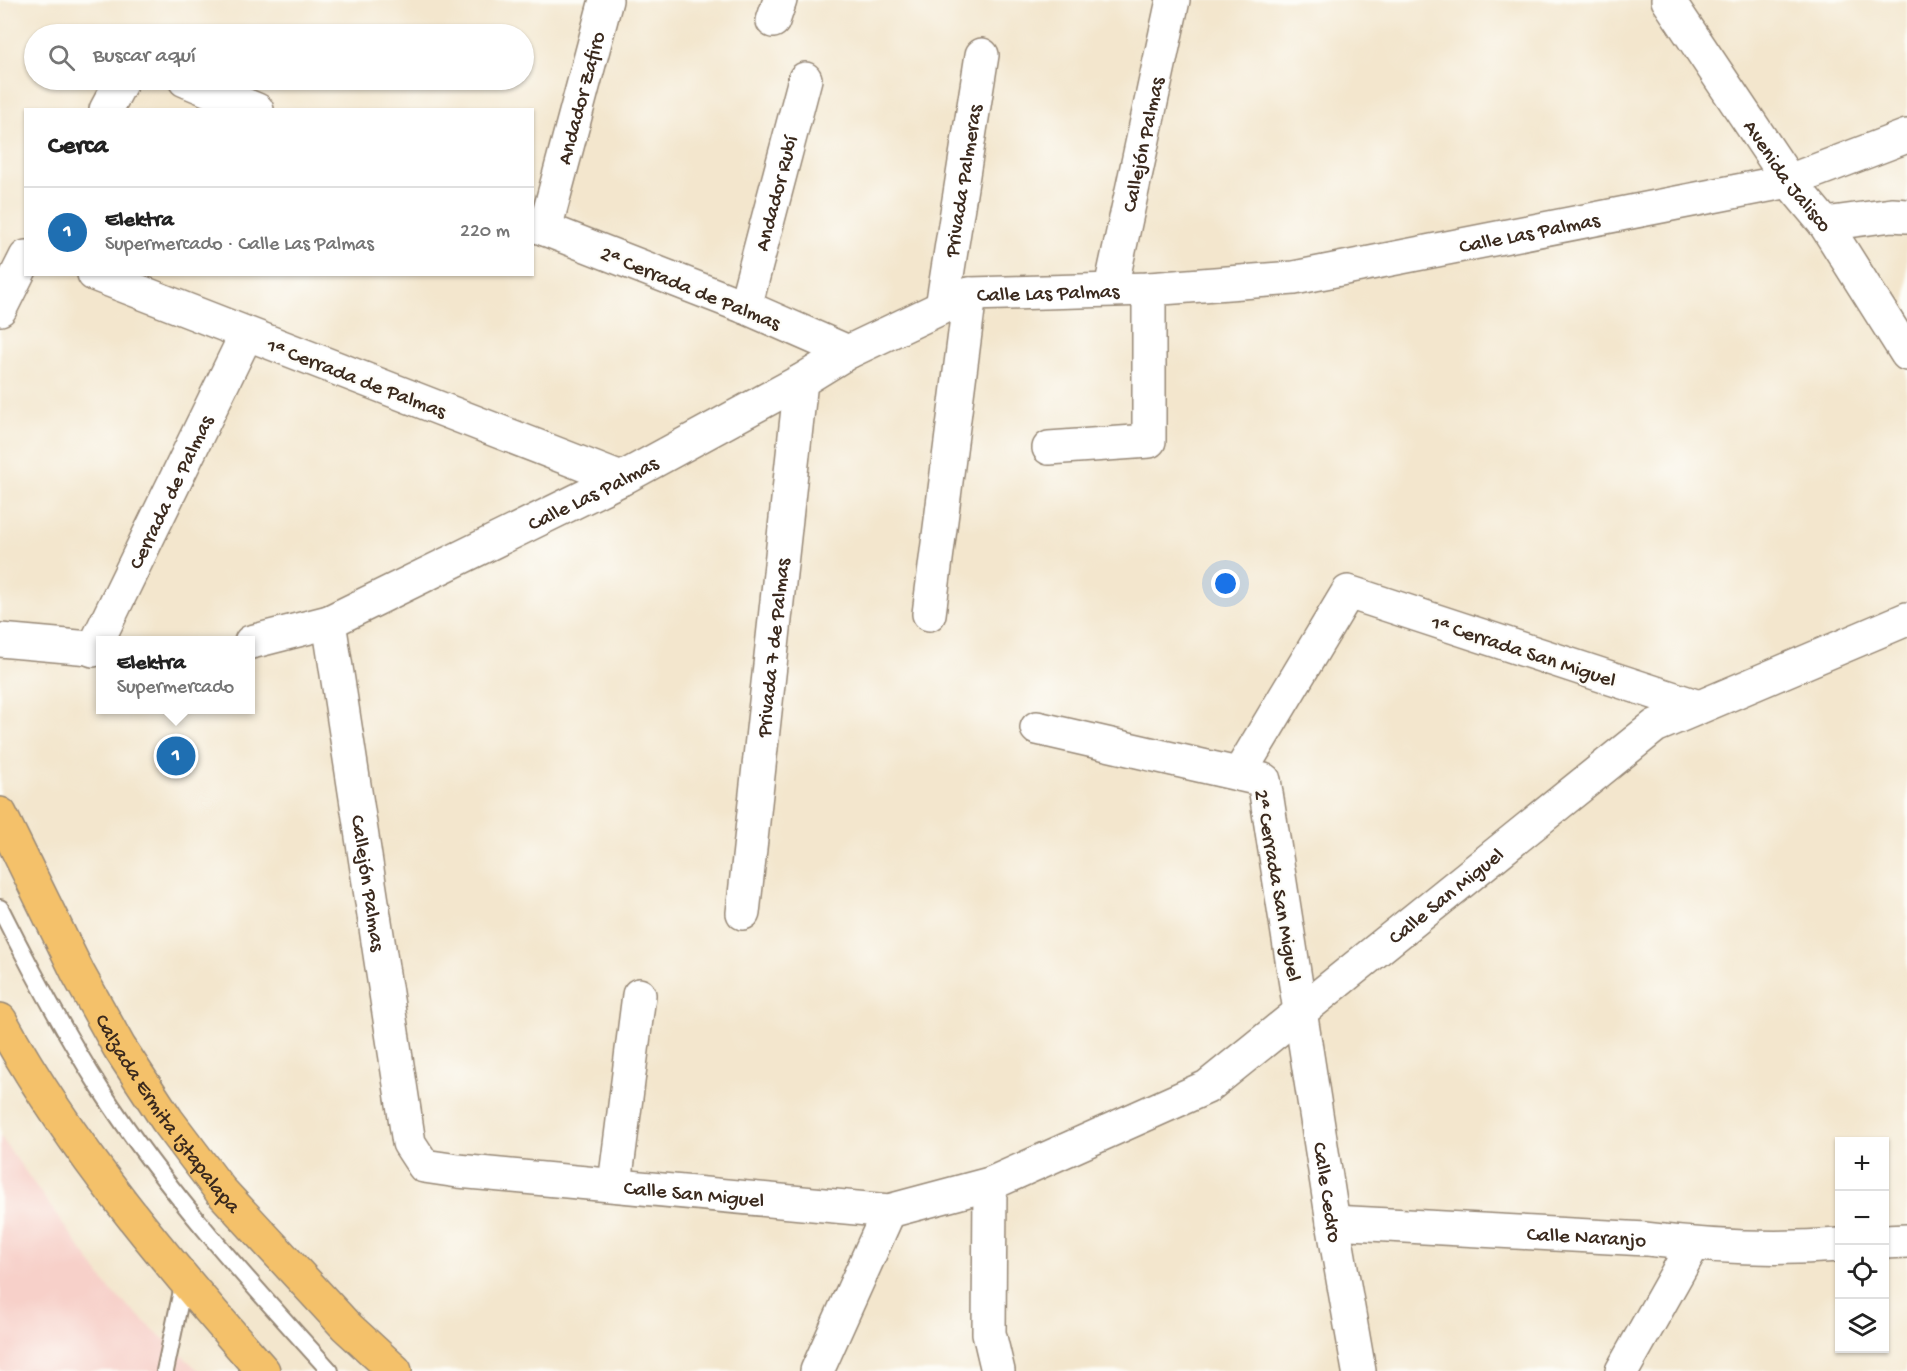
<!DOCTYPE html>
<html lang="es">
<meta charset="utf-8">
<style>
:root{--surface:#fff;--page:#f6f6f6;--text:#222;--muted:#767676;--line:#e0e0e0;--accent:#1f6fb2}
body{margin:0;font-family:"Gochi Hand",sans-serif;background:var(--page);color:var(--text)}
.controls{position:absolute;right:18px;bottom:18px;display:grid;overflow:hidden;border-radius:0px;box-shadow:0 2px 4px #0004}
.controls button{width:54px;height:54px;display:grid;place-items:center;padding:0;border:0;border-bottom:2px solid var(--line);background:var(--surface);color:var(--text);font:30px sans-serif}
.you{position:absolute;left:1226px;top:584px;width:21px;height:21px;margin:-15px;border:4px solid #fff;border-radius:50%;background:#1a73e8;box-shadow:0 0 0 9px #1a73e833}
.badge{display:grid;place-items:center;width:39px;height:39px;border-radius:50%;background:var(--accent);color:#fff;font-size:20px;font-weight:700}
.pin{position:absolute;translate:-50% -50%;border:3px solid #fff;box-shadow:0 2px 6px #0006}
.popup{position:absolute;left:96px;top:636px;width:159px;height:78px;box-sizing:border-box;display:grid;place-content:center;border-radius:0px;background:var(--surface);filter:drop-shadow(0 2px 4px #0005);font-size:20px;white-space:nowrap;color:var(--muted)}
.popup b{font-size:22px;color:var(--text)}
.popup::after{content:'';position:absolute;left:50%;top:100%;margin-left:-12px;border:12px solid transparent;border-top-color:var(--surface)}
.list{margin:0;padding:0;list-style:none}
h2{display:flex;justify-content:space-between;align-items:center;height:78px;margin:0;padding:0 24px;font-size:26px}
h2 small{font-size:20px;font-weight:400;color:var(--muted)}
.list li{display:grid;grid-template-columns:39px 1fr auto;gap:18px;align-items:center;box-sizing:border-box;height:90px;padding:0 24px;border-top:2px solid var(--line)}
.list b{display:block;font-size:22px;white-space:nowrap}
.list p{margin:0;font-size:20px;white-space:nowrap;color:var(--muted)}
.list em{font-size:20px;font-style:normal;color:var(--muted)}
.icon{flex:none;width:33px;height:33px;fill:none;stroke:currentColor;stroke-width:2;stroke-linecap:round;stroke-linejoin:round}
.map{position:relative;flex:none;width:1907px;height:1371px;overflow:hidden}
.search{position:absolute;background:var(--surface);box-shadow:0 2px 4px #0004;left:24px;top:24px;width:510px;height:66px;display:flex;align-items:center;gap:15px;box-sizing:border-box;padding:0 21px;border-radius:33px;color:var(--muted);font-size:22px}
.panel{position:absolute;background:var(--surface);box-shadow:0 2px 4px #0004;left:24px;top:108px;width:510px;height:168px;border-radius:0px}
.map>svg:first-child{display:block}
.built{fill:#f7d0c9}
.lines{fill:none;stroke-linecap:round;stroke-linejoin:round}
.lane-casing{stroke:#978876;stroke-width:20}
.street-casing{stroke:#978876;stroke-width:36}
.primary-casing{stroke:#978876;stroke-width:36}
.lane{stroke:#fff;stroke-width:16}
.street{stroke:#fff;stroke-width:33}
.primary{stroke:#f4c16a;stroke-width:33}
.labels{text-anchor:middle;stroke-width:4.5;stroke-linejoin:round;paint-order:stroke}
.street-label{font-size:21px;fill:#3b2a1e;stroke:#fdfcf7}
</style>
<div class="map">
<svg width="1907" height="1371" viewBox="0 0 1907 1371">
<rect width="100%" height="100%" fill="#fdfcf7"/>
<filter id="ink" filterUnits="userSpaceOnUse"><feTurbulence type="fractalNoise" baseFrequency=".0167" numOctaves="2"/><feDisplacementMap in="SourceGraphic" scale="12" xChannelSelector="R" yChannelSelector="G"/><feConvolveMatrix kernelMatrix="1 2 1 2 8 2 1 2 1" color-interpolation-filters="sRGB"/></filter>
<filter id="wash" filterUnits="userSpaceOnUse"><feTurbulence type="fractalNoise" baseFrequency=".008" numOctaves="4" result="noise"/><feDisplacementMap in="SourceGraphic" scale="24" xChannelSelector="R" yChannelSelector="G"/><feGaussianBlur stdDeviation="1.35" result="paint"/><feColorMatrix in="noise" values="0 0 0 0 0 0 0 0 0 0 0 0 0 0 0 0 0 1.4 0 .05"/><feComposite in="paint" operator="in"/></filter>
<g filter="url(#wash)">
<rect width="100%" height="100%" fill="#f3e6cd"/>
<!-- built -->
<path class="built" d="M 0,1136 L 111,1291 L 199,1371 L 0,1371 Z"/>
</g>
<g filter="url(#ink)">
<g class="lines">
<!-- lane casing -->
<g class="lane-casing">
<path id="lane" d="M 0,908 C 31,970 64,1032 101,1090 C 167,1192 249,1282 330,1371
M 165,1371 L 184,1281"/>
</g>
<!-- street casing -->
<g class="street-casing">
<g id="street">
<path id="s1" d="M 1668,0 L 1789,181 L 1825,224 L 1907,354"/>
<path d="M 773,21 L 780,0"/>
<path d="M 185,80 L 257,110"/>
<path d="M 106,110 L 122,80"/>
<path d="M 532,224 L 745,307 L 848,352"/>
<path d="M 1825,224 L 1892,215 L 1907,216"/>
<path id="s2" d="M 545,229 L 606,0"/>
<path d="M 94,274 L 621,479"/>
<path id="s3" d="M 1111,288 L 1173,0"/>
<path id="s4" d="M 745,307 L 805,79"/>
<path id="s5" d="M 942,307 L 982,55"/>
<path d="M 0,309 L 26,257"/>
<path d="M 1049,448 L 1149,441 L 1149,289"/>
<path d="M 929,614 L 970,294"/>
<path id="s6" d="M 329,622 L 409,1143 L 424,1166 L 458,1171 L 889,1211 L 990,1184 L 1207,1087 L 1655,726 L 1907,619"/>
<path d="M 0,640 L 101,649"/>
<path id="s7" d="M 251,642 L 329,622 L 621,479 L 801,381 L 848,352 L 970,294 L 1149,289 L 1294,278 L 1789,181 L 1907,136"/>
<path id="s8" d="M 93,650 L 246,335"/>
<path id="s9" d="M 1037,728 L 1264,780 L 1333,1222 L 1359,1371"/>
<path d="M 1239,774 L 1348,592 L 1699,707"/>
<path id="s10" d="M 743,913 L 801,381"/>
<path d="M 615,1184 L 639,995"/>
<path d="M 990,1184 L 989,1333 L 998,1371"/>
<path id="s11" d="M 1333,1222 L 1646,1239 C 1710,1247 1775,1250 1840,1245"/>
<path d="M 1884,1242 L 1907,1241"/>
<path d="M 817,1371 L 889,1211"/>
<path d="M 1622,1371 L 1693,1245"/>
</g>
</g>
<!-- primary casing -->
<g class="primary-casing">
<g id="primary">
<path id="s12" d="M 0,814 L 78,973 L 119,1047 L 167,1120 L 220,1190 L 346,1326 L 395,1371"/>
<path d="M 0,1020 C 71,1149 167,1262 263,1371"/>
</g>
</g>
<!-- lane -->
<use href="#lane" class="lane"/>
<!-- street -->
<use href="#street" class="street"/>
<!-- primary -->
<use href="#primary" class="primary"/>
</g>
</g>
<g class="labels">
<!-- street labels -->
<g class="street-label">
<text dy="7" stroke="none"><textPath href="#s2" startOffset="136">Andador Zafiro</textPath></text>
<text dy="7" stroke="none"><textPath href="#s3" startOffset="147">Callejón Palmas</textPath></text>
<text dy="7" stroke="none"><textPath href="#s1" startOffset="213">Avenida Jalisco</textPath></text>
<text dy="7" stroke="none"><textPath href="#s5" startOffset="128">Privada Palmeras</textPath></text>
<text dy="7" stroke="none"><textPath href="#s4" startOffset="118">Andador Rubí</textPath></text>
<text dy="7" stroke="none"><textPath href="#s7" startOffset="1365">Calle Las Palmas</textPath></text>
<text transform="translate(691 287) rotate(22)" y="7">2ª Cerrada de Palmas</text>
<text dy="7" stroke="none"><textPath href="#s7" startOffset="879">Calle Las Palmas</textPath></text>
<text transform="translate(357 377) rotate(21)" y="7">1ª Cerrada de Palmas</text>
<text dy="7" stroke="none"><textPath href="#s8" startOffset="176">Cerrada de Palmas</textPath></text>
<text dy="7" stroke="none"><textPath href="#s7" startOffset="374">Calle Las Palmas</textPath></text>
<text dy="7" stroke="none"><textPath href="#s10" startOffset="267">Privada 7 de Palmas</textPath></text>
<text transform="translate(1524 650) rotate(18)" y="7">1ª Cerrada San Miguel</text>
<text dy="7" stroke="none"><textPath href="#s6" startOffset="264">Callejón Palmas</textPath></text>
<text transform="translate(1279 885) rotate(80)" y="7">2ª Cerrada San Miguel</text>
<text dy="7" stroke="none"><textPath href="#s6" startOffset="1670">Calle San Miguel</textPath></text>
<text dy="7" stroke="none"><textPath href="#s12" startOffset="344">Calzada Ermita Iztapalapa</textPath></text>
<text dy="7" stroke="none"><textPath href="#s6" startOffset="826">Calle San Miguel</textPath></text>
<text dy="7" stroke="none"><textPath href="#s9" startOffset="650">Calle Cedro</textPath></text>
<text dy="7" stroke="none"><textPath href="#s11" startOffset="254">Calle Naranjo</textPath></text>
</g>
</g>
</svg>
<div class="controls">
<button>+</button>
<button>−</button>
<button><svg class="icon" aria-label="locate" viewBox="0 0 24 24"><circle cx="12" cy="12" r="6"/><path d="M12 2v4M12 18v4M2 12h4M18 12h4"/></svg></button>
<button><svg class="icon" aria-label="layers" viewBox="0 0 24 24"><path d="M12 4l9 5-9 5-9-5zM3 14l9 5 9-5"/></svg></button>
</div>
<div class="you"></div>
<div class="pin badge" style="left:176px;top:756px">1</div>
<div class="popup"><b>Elektra</b>Supermercado</div>
<div class="search"><svg class="icon" aria-label="search" viewBox="0 0 24 24"><circle cx="10" cy="10" r="6"/><path d="M15 15l6 6"/></svg>Buscar aquí</div>
<section class="panel">
<h2>Cerca<small></small></h2>
<ul class="list">
<li><span class="badge">1</span><div><b>Elektra</b><p>Supermercado · Calle Las Palmas</p></div><em>220 m</em></li>
</ul>
</section>
</div>
